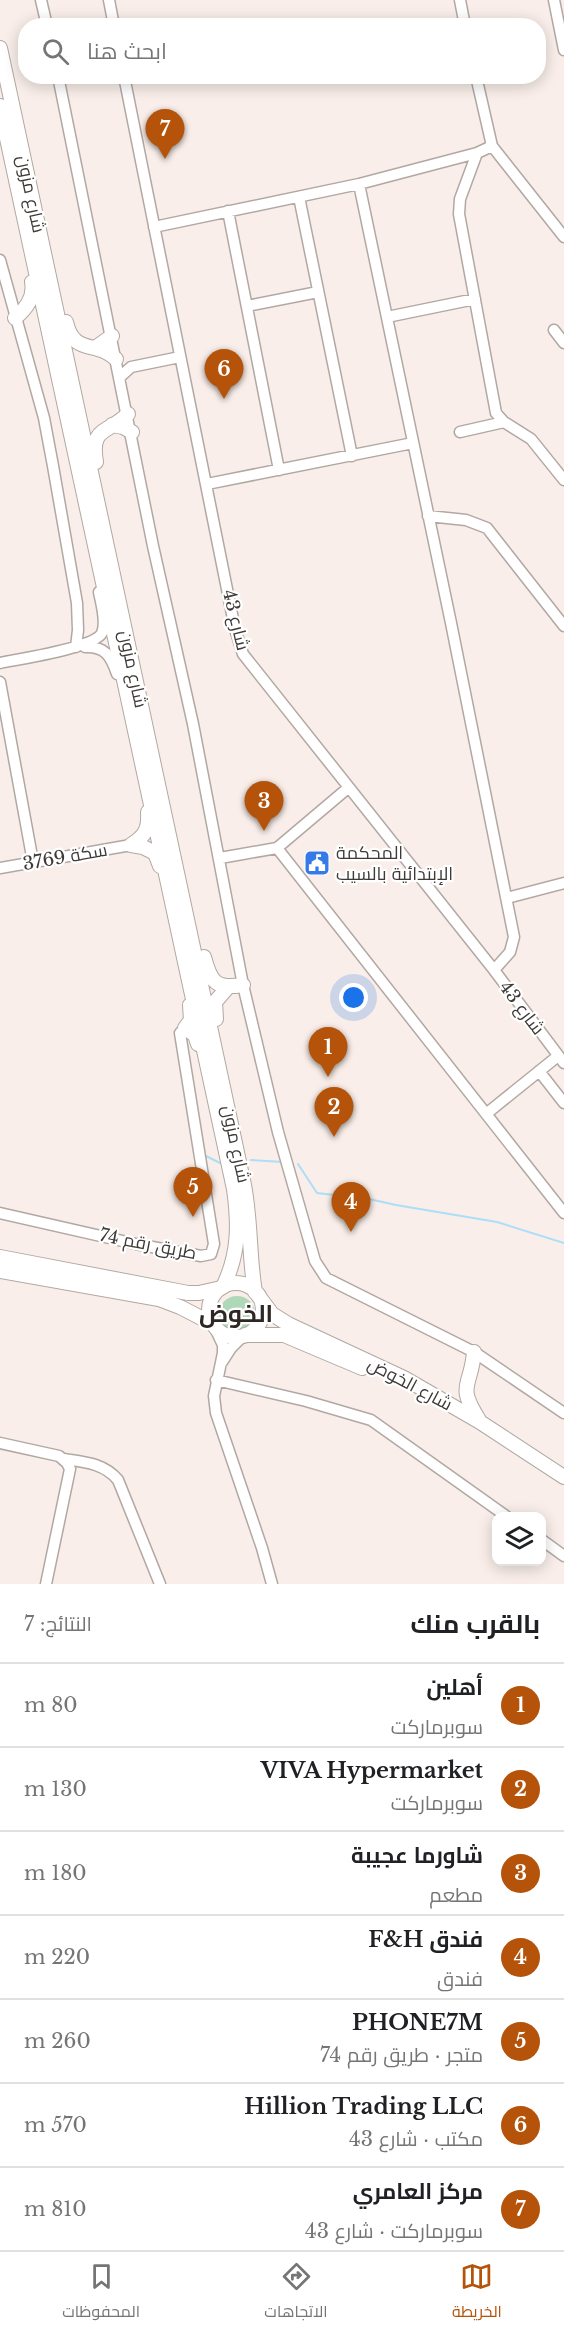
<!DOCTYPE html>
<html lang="ar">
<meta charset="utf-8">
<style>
:root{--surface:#fff;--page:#f2f2f2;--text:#202124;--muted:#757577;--line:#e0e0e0;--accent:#b45309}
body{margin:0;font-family:"Libre Baskerville",Cairo,serif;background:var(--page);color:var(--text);direction:rtl}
.controls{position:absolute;right:18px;bottom:18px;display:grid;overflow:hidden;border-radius:12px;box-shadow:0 3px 15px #0003}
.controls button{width:54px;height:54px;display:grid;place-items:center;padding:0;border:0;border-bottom:2px solid var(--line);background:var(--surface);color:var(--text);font:30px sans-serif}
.you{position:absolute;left:354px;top:998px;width:21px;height:21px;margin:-15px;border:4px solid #fff;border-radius:50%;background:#1a73e8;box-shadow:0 0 0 9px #1a73e833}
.badge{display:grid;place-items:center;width:39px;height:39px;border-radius:50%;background:var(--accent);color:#fff;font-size:20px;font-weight:700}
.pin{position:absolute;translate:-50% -50px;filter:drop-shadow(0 2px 3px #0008)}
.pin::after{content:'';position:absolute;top:32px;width:21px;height:18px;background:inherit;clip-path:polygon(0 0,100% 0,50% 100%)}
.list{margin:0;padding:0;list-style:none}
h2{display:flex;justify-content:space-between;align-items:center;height:78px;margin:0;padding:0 24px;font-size:26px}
h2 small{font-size:20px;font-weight:400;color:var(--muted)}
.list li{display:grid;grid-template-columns:39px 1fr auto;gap:18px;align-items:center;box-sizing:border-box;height:84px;padding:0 24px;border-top:2px solid var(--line)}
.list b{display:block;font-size:22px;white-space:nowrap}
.list p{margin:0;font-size:20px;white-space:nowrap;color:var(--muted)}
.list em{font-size:20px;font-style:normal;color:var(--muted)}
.icon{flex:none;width:33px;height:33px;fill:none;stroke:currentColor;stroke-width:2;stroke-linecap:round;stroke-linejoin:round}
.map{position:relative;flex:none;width:564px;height:1584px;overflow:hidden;direction:ltr}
.search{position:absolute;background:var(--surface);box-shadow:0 3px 15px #0003;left:18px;right:18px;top:18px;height:66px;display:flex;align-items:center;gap:15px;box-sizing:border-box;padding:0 21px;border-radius:24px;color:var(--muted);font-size:22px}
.sheet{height:666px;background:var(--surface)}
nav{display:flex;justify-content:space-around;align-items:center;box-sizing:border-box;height:84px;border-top:2px solid var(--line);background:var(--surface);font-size:16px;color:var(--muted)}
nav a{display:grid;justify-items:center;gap:3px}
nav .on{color:var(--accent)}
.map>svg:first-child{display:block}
.green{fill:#afd8b8}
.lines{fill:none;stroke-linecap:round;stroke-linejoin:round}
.stream{stroke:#acdff7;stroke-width:2}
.minor-casing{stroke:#b2a8a3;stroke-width:13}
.major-casing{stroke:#b2a8a3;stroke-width:16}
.minor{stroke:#fff;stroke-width:10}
.major{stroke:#fff;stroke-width:14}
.labels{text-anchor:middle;stroke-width:4.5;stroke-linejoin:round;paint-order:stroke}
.street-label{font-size:18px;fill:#3e3a38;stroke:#fff}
.poi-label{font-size:18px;fill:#3e3a38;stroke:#fff;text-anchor:start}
.district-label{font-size:24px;font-weight:bold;fill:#2f2724;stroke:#fff}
</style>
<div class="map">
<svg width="564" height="1584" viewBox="0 0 564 1584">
<rect width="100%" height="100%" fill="#f9eee9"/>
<!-- green -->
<path class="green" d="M219 1314a18 18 0 1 1 36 0a18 18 0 1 1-36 0Z"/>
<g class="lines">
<!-- stream -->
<path class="stream" d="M 206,1156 L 220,1163
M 251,1160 L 283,1162
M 298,1164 L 317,1193 L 369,1199 L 396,1205 L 497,1222 L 564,1243"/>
<!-- minor casing -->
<g class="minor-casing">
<path id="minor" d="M 41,0 L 47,26
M 109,0 L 114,26
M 460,0 L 465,26
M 554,0 L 564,50
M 58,76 L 153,546 L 193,724 L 243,985 L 278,1132 L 315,1261 L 326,1278 L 474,1352 L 564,1413
M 124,76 L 235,629 L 243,654 L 494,970 L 564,1063
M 476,76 L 492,146 L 564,237
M 477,153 L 460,199 L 459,214 L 496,413 L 504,422
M 359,184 L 451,623 L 514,937 L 510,952 L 494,970
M 299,197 L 352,456
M 228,211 L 279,470
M 154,227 L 359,184 L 477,153 L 492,146
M 0,260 L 44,418 L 53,466 L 77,603 L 78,630 L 76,647
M 247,306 L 318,292
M 387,317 L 475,299
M 554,330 L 564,343
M 120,377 L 131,367 L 180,357
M 460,432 L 504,422 L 531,439 L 564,480
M 207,484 L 413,443
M 428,516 L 466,520 L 487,528 L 564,626
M 85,647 C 105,646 111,656 117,674
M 0,663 C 19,659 94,648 102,633 C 107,622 101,603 99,592
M 0,682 L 33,862
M 277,848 L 564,1213
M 220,858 L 277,848 L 348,788
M 0,868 L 131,845
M 507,898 L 564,883
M 539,1071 L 564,1103
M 486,1114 L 558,1056
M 0,1213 L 136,1244 L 201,1256 L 211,1254 L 214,1244 L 180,1033 L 185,1028
M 214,1326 L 223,1345 L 223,1353 L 214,1396 L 216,1413 L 262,1548 L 272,1584
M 222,1362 L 231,1348 L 243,1336
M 216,1380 L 306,1401 L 371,1420 L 506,1516
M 0,1443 L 59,1456 L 67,1463 L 70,1469 L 46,1584
M 64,1459 C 84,1462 104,1463 118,1480 L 160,1584
M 542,1540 L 564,1556"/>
</g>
<!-- major casing -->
<g class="major-casing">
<path id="major" d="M 0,48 L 244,1185 C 251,1221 249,1257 255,1292
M 0,106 L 234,1189 C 239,1225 239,1254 223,1287
M 15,318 C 26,309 35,297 32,282
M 66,322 C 74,356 96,340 116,359
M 95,348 L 112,336
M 112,425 L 123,427 L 132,432
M 96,462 C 90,426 108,434 128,414
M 131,845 L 143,847 L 155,853 L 160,866
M 131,845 C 145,836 149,830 148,812
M 204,957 C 211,983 216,989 243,985
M 190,1005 L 191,1020 L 185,1028 L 195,1035 L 198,1044
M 216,1019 L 215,1002 L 228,987
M 0,1257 L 188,1293 L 199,1293 L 221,1288
M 0,1271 L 159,1299 L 180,1307 L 213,1324
M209 1310a27 27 0 1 1 54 0a27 27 0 1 1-54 0Z
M 257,1294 L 272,1314 L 288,1324 L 404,1378 L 480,1422 L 564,1477
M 245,1335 L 284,1335 L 362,1368
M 474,1352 C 471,1388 456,1384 479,1420"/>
</g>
<!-- minor -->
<use href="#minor" class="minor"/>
<!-- major -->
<use href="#major" class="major"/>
</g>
<!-- icons -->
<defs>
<g id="civic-square" transform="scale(1.35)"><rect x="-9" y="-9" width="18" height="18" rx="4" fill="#367ae8" stroke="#fff"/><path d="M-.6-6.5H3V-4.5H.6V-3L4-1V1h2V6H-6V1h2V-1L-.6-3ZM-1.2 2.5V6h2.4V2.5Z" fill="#fff"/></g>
</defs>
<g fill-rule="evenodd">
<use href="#civic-square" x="317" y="863"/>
</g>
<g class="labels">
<!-- street labels -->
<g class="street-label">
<text transform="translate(31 194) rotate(78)" y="6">شارع مزون</text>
<text transform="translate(236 620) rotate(76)" y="6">شارع 43</text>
<text transform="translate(133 669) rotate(78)" y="6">شارع مزون</text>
<text transform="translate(65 857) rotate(-10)" y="6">سكة 3769</text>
<text transform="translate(522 1008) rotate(53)" y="6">شارع 43</text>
<text transform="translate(236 1144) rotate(78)" y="6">شارع مزون</text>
<text transform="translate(148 1244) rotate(11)" y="6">طريق رقم 74</text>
<text transform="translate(410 1384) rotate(28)" y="6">شارع الخوض</text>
</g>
<!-- poi labels -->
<g class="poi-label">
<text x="336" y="859">المحكمة<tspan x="336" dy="21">الإبتدائية بالسيب</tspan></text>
</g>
<!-- district labels -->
<g class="district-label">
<text x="236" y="1322">الخوض</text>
</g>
</g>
</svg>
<div class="controls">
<button><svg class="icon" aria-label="layers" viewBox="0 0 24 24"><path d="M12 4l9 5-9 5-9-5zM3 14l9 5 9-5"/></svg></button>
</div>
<div class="you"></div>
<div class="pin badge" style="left:328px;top:1077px">1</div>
<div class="pin badge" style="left:334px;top:1137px">2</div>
<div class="pin badge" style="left:264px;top:831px">3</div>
<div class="pin badge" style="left:351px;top:1232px">4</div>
<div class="pin badge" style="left:193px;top:1217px">5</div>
<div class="pin badge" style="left:224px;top:399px">6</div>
<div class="pin badge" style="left:165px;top:159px">7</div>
<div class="search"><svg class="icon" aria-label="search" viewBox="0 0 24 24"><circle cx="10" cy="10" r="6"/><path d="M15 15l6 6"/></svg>ابحث هنا</div>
</div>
<section class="sheet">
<h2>بالقرب منك<small>النتائج: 7</small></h2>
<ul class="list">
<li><span class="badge">1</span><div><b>أهلين</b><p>سوبرماركت</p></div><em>80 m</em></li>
<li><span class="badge">2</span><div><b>VIVA Hypermarket</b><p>سوبرماركت</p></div><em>130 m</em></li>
<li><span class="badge">3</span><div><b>شاورما عجيبة</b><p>مطعم</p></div><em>180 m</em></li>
<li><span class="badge">4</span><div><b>فندق F&amp;H</b><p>فندق</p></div><em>220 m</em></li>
<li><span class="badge">5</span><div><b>PHONE7M</b><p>متجر · طريق رقم 74</p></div><em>260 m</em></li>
<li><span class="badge">6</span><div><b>Hillion Trading LLC</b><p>مكتب · شارع 43</p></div><em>570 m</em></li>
<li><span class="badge">7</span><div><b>مركز العامري</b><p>سوبرماركت · شارع 43</p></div><em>810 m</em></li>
</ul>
</section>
<nav>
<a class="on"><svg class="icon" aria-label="map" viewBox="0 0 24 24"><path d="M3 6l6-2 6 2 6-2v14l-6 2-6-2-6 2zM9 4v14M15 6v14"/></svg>الخريطة</a>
<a><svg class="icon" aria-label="directions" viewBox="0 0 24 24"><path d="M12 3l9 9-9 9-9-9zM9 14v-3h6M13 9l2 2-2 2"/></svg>الاتجاهات</a>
<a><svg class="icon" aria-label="saved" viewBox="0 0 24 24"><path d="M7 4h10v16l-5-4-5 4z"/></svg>المحفوظات</a>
</nav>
